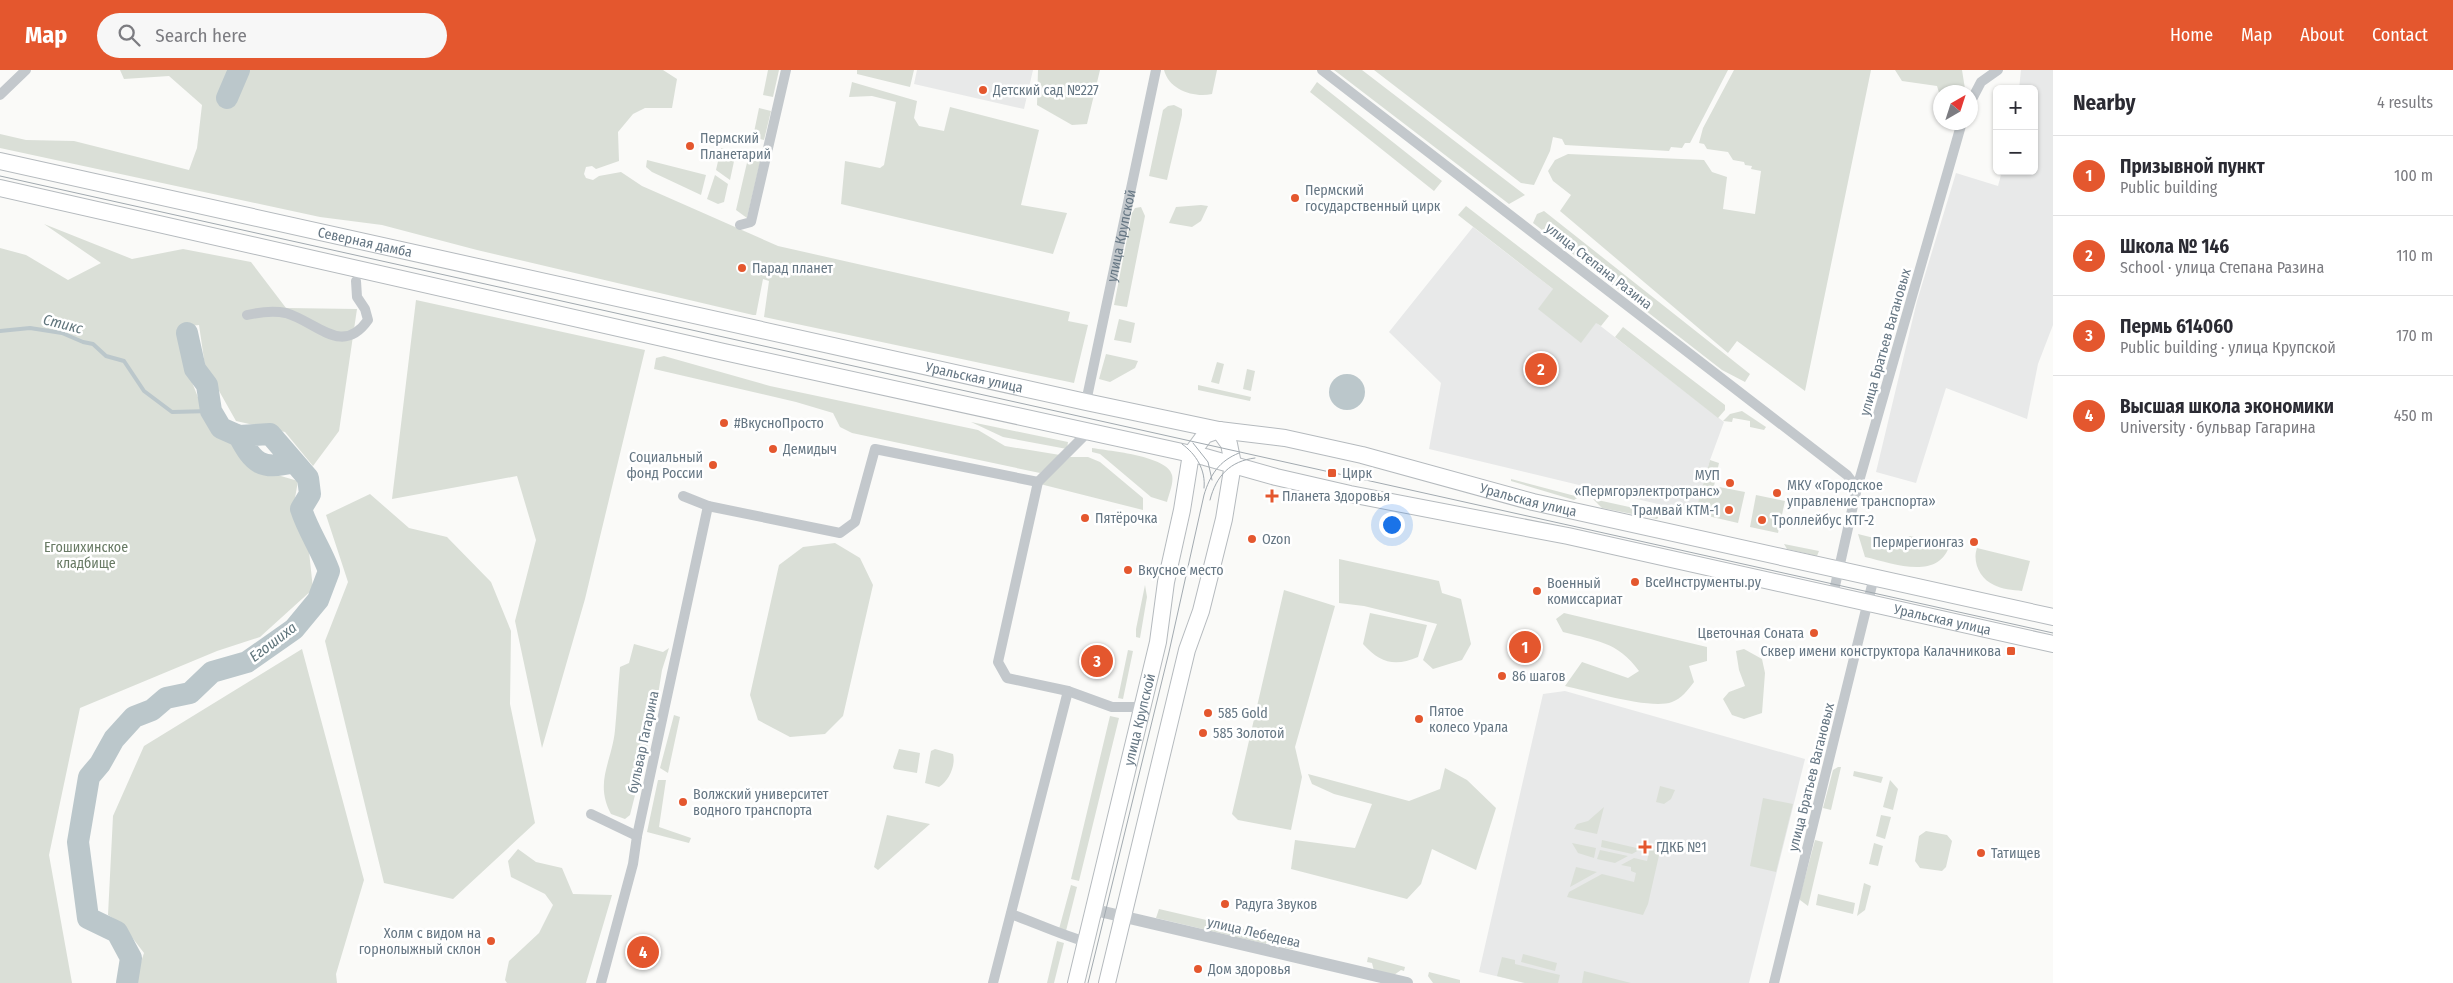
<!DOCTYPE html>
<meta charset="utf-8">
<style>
:root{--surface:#fff;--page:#f7f7f7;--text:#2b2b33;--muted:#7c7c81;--line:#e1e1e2;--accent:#e4572e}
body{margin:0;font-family:"Fira Sans Condensed",sans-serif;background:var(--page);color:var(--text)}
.controls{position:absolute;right:15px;top:15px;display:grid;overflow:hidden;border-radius:8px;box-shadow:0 1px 4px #0004}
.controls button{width:45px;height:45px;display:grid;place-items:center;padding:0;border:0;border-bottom:1px solid var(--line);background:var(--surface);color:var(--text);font:25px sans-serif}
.compass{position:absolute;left:1933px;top:15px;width:45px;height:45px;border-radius:50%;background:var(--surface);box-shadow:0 1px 4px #0004;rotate:39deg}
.you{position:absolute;left:1391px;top:454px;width:18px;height:18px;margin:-12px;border:4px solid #fff;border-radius:50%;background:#1a73e8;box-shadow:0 0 0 8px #1a73e833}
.badge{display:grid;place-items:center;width:32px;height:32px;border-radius:50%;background:var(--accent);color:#fff;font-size:16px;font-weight:700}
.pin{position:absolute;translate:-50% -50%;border:2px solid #fff;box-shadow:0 1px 5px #0006}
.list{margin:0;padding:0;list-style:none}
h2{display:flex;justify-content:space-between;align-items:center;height:65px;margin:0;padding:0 20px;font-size:21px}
h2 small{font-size:16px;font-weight:400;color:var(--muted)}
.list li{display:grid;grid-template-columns:32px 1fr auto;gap:15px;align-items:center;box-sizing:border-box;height:80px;padding:0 20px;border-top:1px solid var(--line)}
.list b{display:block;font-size:19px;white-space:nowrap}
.list p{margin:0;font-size:16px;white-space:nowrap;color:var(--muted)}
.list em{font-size:16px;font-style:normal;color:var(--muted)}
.icon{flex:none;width:28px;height:28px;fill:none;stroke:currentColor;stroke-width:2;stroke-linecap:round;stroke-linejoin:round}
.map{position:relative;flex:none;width:2053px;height:913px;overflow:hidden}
header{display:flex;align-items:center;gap:30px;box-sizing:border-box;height:70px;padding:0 25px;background:var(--accent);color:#fff}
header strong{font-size:24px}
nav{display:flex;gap:28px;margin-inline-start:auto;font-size:18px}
.search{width:350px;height:45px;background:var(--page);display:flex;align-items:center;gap:12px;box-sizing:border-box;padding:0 18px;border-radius:28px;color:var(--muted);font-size:19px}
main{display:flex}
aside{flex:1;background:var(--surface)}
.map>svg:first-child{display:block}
.built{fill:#e8e9e9}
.green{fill:#dadfd7}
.water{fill:#bbc7cb}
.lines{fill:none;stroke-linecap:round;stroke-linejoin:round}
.stream{stroke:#bbc7cb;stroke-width:4}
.river{stroke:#bbc7cb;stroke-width:22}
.primary-casing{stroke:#b5babe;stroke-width:18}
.minor{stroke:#c3c8cc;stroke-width:10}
.tertiary{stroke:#c3c8cc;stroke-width:12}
.primary{stroke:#fff;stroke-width:16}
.tram{stroke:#a2aab0;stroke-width:1}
.poi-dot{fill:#e4572e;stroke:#fff;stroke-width:2}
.labels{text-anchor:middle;stroke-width:5;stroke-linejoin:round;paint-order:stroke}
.poi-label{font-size:14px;fill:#657683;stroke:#fff;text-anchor:start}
.street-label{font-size:14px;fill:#657683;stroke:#fff}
.park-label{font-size:14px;fill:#687a64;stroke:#fff}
.water-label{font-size:15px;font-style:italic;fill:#60757c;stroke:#fff}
</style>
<header>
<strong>Map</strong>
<div class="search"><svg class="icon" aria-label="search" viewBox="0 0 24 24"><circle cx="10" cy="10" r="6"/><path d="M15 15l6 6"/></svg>Search here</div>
<nav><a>Home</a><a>Map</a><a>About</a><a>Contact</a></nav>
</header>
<main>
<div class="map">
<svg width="2053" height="913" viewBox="0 0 2053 913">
<rect width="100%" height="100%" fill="#fafaf8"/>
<!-- built -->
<path class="built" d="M 917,0 L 1033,0 L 1024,39 L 914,14 Z
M 2021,0 L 2053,0 L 2053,255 L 2038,294 L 2027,349 L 1946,318 L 1916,413 L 1876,402 L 1917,231 L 1956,103 L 1998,116 L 2002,101 L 2034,101 L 2034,19 L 2019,19 Z
M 1473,157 L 1724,352 L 1710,390 L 1695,443 L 1429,379 L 1441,313 L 1389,262 Z
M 1565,621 L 1805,689 L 1749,913 L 1525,913 L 1479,902 L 1543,624 Z"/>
<!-- green -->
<path class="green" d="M 120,0 L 663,0 L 677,9 L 672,38 L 645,38 L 633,44 L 618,62 L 619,91 L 596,99 L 592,96 L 586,97 L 584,104 L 586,108 L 593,110 L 599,106 L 621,102 L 642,116 L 778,176 L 1070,242 L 1068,251 L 1088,255 L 1074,313 L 764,247 L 769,211 L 763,209 L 756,245 L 753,245 L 477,180 L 382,155 L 320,147 L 0,78 L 0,64 L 26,70 L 74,71 L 189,100 L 197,78 L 202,35 L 169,6 L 124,9 Z
M 768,0 L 779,0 L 773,27 L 763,25 Z
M 857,0 L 914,0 L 910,17 L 857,4 Z
M 1038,0 L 1100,0 L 1087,54 L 1072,55 L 1037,35 Z
M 1164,0 L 1217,0 L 1212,24 C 1194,28 1169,20 1164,0 Z
M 1334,0 L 1362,0 L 1525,125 L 1509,134 Z
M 1374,0 L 1728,0 L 1690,73 L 1685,73 L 1682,78 L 1671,77 L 1669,81 L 1565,75 L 1562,69 L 1553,67 L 1550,81 L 1534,115 L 1521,113 Z
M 1734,0 L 1871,0 L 1805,321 L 1737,271 L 1728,283 L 1560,141 L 1571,125 L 1553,111 L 1548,101 L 1555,90 L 1568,84 L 1704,90 L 1712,102 L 1727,107 L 1723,139 L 1755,144 L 1761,101 L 1751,99 L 1752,96 L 1745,95 L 1744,92 L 1733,90 L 1728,82 L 1707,79 L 1704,74 L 1699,73 L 1703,58 Z
M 1895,0 L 1962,0 L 1965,19 L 1963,22 L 1940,22 L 1940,26 L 1937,16 L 1902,11 Z
M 852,12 L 917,31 L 914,48 L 919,56 L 944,61 L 950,37 L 1039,60 L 1021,135 L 1067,143 L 1053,184 L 841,134 L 845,91 L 880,98 L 884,95 L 896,32 L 872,26 L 849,27 Z
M 1317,12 L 1442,111 L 1434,121 L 1310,22 Z
M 1174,35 L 1182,39 L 1182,45 L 1167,110 L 1149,106 L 1163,40 L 1168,36 Z
M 759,38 L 771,41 L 764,70 L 753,67 Z
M 721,78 L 736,82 L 730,110 L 716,100 Z
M 749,84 L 761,88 L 747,148 L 736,140 Z
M 647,90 L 706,105 L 701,125 L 652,102 L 646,97 Z
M 715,105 L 728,114 L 724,132 L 718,134 L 707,129 Z
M 1201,135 L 1208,136 L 1201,151 L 1192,157 L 1169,153 L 1176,137 Z
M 1466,136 L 1609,246 L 1601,256 L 1596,253 L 1581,273 L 1538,239 L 1553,219 L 1458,145 Z
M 1141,137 L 1145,146 L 1127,237 L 1114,235 L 1132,143 L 1135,138 Z
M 1544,141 L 1750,304 L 1745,312 L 1722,300 L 1533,153 L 1537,144 Z
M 44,154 L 132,189 L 183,179 L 251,192 L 286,238 L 357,239 L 339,361 L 313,396 L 285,362 L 236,351 L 205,296 L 199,255 L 179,257 L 184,292 L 205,345 L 218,363 L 239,377 L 249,392 L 267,402 L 298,411 L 292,445 L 308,472 L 313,519 L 260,567 L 217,581 L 80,638 L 49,785 L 72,913 L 0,913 L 0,178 L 26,185 L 68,210 L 101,193 Z
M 416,230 L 645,280 L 585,529 L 542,678 L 515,551 L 536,470 L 517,406 L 392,429 Z
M 1119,249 L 1135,253 L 1131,273 L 1114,270 Z
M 1623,257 L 1725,335 L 1725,340 L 1718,348 L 1615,267 Z
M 1106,284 L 1138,291 L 1135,298 L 1110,312 L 1099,309 Z
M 664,286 L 770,316 L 978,360 L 1005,376 L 1060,385 L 1040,403 L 852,363 L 840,357 L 833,343 L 796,332 L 654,299 L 656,288 Z
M 1217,292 L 1224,294 L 1219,314 L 1211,312 Z
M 1247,299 L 1255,301 L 1251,321 L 1243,319 Z
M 1198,315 L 1251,327 L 1250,331 L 1198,320 Z
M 1742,341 L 1766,357 L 1764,360 L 1750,357 L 1750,351 L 1733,348 L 1732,352 L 1723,351 L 1730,344 Z
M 971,352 L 1068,372 L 1067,379 L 1003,367 Z
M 1092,378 C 1110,381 1168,386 1172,405 C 1174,412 1169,424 1167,432 L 1151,427 L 1100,384 L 1092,382 Z
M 1070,387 L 1088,387 L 1100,392 L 1143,428 L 1143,440 L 1040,414 Z
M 1710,390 L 1719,393 L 1714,416 L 1745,422 L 1738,453 L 1695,443 Z
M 1511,409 L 1579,427 L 1574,430 L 1511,411 Z
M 370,424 L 409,458 L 447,467 L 491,512 L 511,561 L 510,634 L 535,753 L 453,829 L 384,813 L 325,571 L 348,512 L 326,445 Z
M 1756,425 L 1785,431 L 1778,463 L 1750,457 Z
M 1593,429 L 1661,444 L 1657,449 L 1602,438 Z
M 1858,464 L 1906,476 L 1909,466 L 1950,474 C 1939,512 1892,493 1865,487 Z
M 835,473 L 860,488 L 873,515 L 843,646 L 825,664 L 790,667 L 758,650 L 750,625 L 779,495 L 803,477 Z
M 1784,474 L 1819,481 L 1817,486 L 1787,479 Z
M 1977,478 L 2030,491 L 2022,521 C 2013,520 2001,519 1994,515 C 1980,509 1972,492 1977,478 Z
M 1339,489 L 1439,511 L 1442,523 L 1461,529 L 1471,574 L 1462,590 L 1433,599 L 1423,590 L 1437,554 L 1364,536 L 1339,533 Z
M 1145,515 L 1147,527 L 1140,568 L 1136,567 L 1136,559 Z
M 1284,520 L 1335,536 L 1295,677 L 1302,707 L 1291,760 L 1238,750 L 1232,744 Z
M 1370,543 L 1427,555 L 1418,587 C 1395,597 1380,593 1363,574 Z
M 1564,543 L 1707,577 L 1707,591 L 1689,596 L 1694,612 C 1688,620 1681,629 1672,632 C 1651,640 1589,621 1565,616 L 1582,592 L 1628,608 L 1639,601 C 1617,571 1596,571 1563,562 L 1556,549 Z
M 634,574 L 663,582 L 669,578 L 662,600 L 654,650 L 630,745 L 625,749 L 611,744 C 594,712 612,692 615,660 C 617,639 618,618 620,597 L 629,593 Z
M 302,579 L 364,810 L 336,904 L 337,913 L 134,913 L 144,883 L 121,853 L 108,845 L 113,746 L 144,676 Z
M 1744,579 L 1762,589 L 1765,603 L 1762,643 L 1744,649 L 1732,645 L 1723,629 L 1729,622 L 1745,616 L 1739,600 L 1736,581 Z
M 1128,580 L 1133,581 L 1123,629 L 1118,628 Z
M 674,645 L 680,647 L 668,703 L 660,698 Z
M 1110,646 L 1119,648 L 1079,811 L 1071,809 Z
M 899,679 L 920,683 L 917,703 L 894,699 L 893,697 Z
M 935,679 L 953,684 C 956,695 949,711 939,717 L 925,713 L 931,681 Z
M 1838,697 L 1841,697 L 1831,740 L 1823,738 L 1833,700 Z
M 1445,698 L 1467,710 L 1496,738 L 1476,800 L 1432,779 L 1421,814 L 1407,829 L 1291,799 L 1295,770 L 1355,778 L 1372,734 L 1334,724 L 1312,714 L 1308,704 L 1409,731 L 1440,719 Z
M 1854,701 L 1883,707 L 1881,713 L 1853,706 Z
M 658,710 L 666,710 L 659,757 L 691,768 L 689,773 L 647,762 Z
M 1890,710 L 1898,719 L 1893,740 L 1883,737 Z
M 1660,716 L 1675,720 L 1671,729 L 1664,734 L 1656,732 Z
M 1763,728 L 1793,734 L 1776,802 L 1750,796 Z
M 1604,737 L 1597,764 L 1574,759 L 1577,754 L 1588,751 Z
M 887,745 L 930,754 L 878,800 L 874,797 Z
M 1881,745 L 1891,747 L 1885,769 L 1876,766 Z
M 1926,761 L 1947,765 L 1952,771 L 1946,797 L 1942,801 L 1920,798 L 1915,791 L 1919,766 Z
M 1602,770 L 1641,779 L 1632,784 L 1601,777 Z
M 1815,770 L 1823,772 L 1808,836 L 1800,830 L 1800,826 Z
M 1572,773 L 1596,778 L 1594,788 L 1578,783 Z
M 1874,773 L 1883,776 L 1878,796 L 1869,794 Z
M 1650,778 L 1660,781 L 1648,834 L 1643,845 L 1567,827 L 1569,822 L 1602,804 L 1634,812 L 1636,803 L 1631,801 L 1631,797 L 1621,795 L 1634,788 L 1647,791 Z
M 518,779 L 536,792 L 562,798 L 573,824 L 612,825 L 586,913 L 507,913 L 505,910 L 509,891 L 539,863 L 553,835 L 545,824 L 511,807 L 508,791 Z
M 1600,780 L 1628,786 L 1615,793 L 1597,789 Z
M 1576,797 L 1597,802 L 1570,817 Z
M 1864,813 L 1871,816 L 1865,840 L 1857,846 Z
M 1071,815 L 1077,817 L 1066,861 L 1059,859 Z
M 1818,824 L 1855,833 L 1853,844 L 1816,835 Z
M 1159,839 L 1301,872 L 1292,879 L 1285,878 L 1286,874 L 1267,869 L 1266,874 L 1156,848 Z
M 1057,871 L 1064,873 L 1054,913 L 1047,913 Z
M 1523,884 L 1557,893 L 1555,901 L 1521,892 Z
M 1368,887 L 1405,897 L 1404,901 L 1401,900 L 1394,905 L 1374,901 L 1372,893 L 1367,892 Z
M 1502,887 L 1515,890 L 1515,894 L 1560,905 L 1558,913 L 1525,913 L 1497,906 Z
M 1584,901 L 1631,913 L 1582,913 Z
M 1429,902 L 1460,910 L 1460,913 L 1433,913 L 1428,906 Z"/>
<!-- water -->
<path class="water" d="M1329 322a18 18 0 1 1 36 0a18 18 0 1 1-36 0Z"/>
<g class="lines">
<!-- stream -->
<path class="stream" d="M 0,261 L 30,258 L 62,263 L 83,272 L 93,274 L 106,286 L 124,291 L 144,321 L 172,342 L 211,341"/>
<!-- river -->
<path class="river" d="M 227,28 L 239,0
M 239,366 C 253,393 262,401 293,392
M 127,913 L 131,888 L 117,862 L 88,848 L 78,772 L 89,707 L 100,694 L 114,669 L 134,647 L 152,640 L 166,628 L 190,623 L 212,602 L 247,592 L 294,559 L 318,530 L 329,501 C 321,479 308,461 301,439 L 310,424 L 308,408 L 270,364 L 239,366 L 221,358 L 211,341 L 207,315 L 195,299 L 187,263"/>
<!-- primary casing -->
<g class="primary-casing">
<g id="primary">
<path id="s2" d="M 0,91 L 1086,332 L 1219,360 L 1285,368 L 1362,385 L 1533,432 L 2053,547"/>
<path id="s3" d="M 0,118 L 724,282 L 1205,387 L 1276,407 L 1350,424 L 1568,466 L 2053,574"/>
<path id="s4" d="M 1076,913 L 1158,572 L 1166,512 L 1182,440 L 1191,384 L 1205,365 L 1219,360"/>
<path d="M 1107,913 L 1187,580 L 1201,541 L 1224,449 L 1233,394 L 1229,374 L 1219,360"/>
</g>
</g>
<!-- minor -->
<g class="minor">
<path d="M 1322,0 L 1847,405 L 1857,418"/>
<path d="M 0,25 L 26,0"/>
<path d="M 1970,33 L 1981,12 L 1998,0"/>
<path d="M 740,155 L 751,152 L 786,0"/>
<path d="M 247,245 C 260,242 272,240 286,243 C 317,252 342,287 368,250 L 365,239 L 357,227 L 356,211"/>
<path id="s1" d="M 1086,332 L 1156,0"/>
<path d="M 1089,361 L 1038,412 L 998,592 L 1007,608 L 1068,621 L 1112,637 L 1142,637"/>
<path d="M 683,426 L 708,436 L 840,463 L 855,452 L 875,379 L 1038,412"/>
<path d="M 1833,525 L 1857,418 L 1962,52"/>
<path d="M 591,744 L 637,766"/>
<path d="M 1011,844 C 1036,853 1061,865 1087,872"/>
<path d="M 601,913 L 633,794 L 637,766 L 708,436"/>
<path d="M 993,913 L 1068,621"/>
<path d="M 1774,913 L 1874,507"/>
</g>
<!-- tertiary -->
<path class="tertiary" d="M 1095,840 L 1407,913"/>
<!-- primary -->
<use href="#primary" class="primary"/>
<!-- tram -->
<path class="tram" d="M 0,106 L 2053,563
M 1193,373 L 1208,392 L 1212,410
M 1182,374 C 1196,384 1206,400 1204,418
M 1210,430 C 1216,406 1230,391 1255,388
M 1088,913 L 1169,582 L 1204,425 C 1210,405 1219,391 1239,383"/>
</g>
<!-- markers -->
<g class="poi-dot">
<circle cx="983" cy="20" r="5"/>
<circle cx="690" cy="76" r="5"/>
<circle cx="1295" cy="128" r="5"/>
<circle cx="742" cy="198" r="5"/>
<circle cx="724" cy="353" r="5"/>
<circle cx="773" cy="379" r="5"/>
<circle cx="713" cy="395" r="5"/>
<rect x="1327" y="398" width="10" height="10" rx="2.5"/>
<circle cx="1730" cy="413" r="5"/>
<circle cx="1777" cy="423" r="5"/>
<path d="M1269.5 418.5h5v5h5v5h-5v5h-5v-5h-5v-5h5z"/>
<circle cx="1729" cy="440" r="5"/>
<circle cx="1085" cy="448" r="5"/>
<circle cx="1762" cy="450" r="5"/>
<circle cx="1252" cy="469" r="5"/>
<circle cx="1974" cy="472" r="5"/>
<circle cx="1128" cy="500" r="5"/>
<circle cx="1635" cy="512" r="5"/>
<circle cx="1537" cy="521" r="5"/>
<circle cx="1814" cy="563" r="5"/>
<rect x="2006" y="576" width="10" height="10" rx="2.5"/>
<circle cx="1502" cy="606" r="5"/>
<circle cx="1208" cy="643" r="5"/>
<circle cx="1419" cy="649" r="5"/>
<circle cx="1203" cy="663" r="5"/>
<circle cx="683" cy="732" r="5"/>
<path d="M1642.5 769.5h5v5h5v5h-5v5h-5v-5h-5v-5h5z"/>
<circle cx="1981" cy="783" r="5"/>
<circle cx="1225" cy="834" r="5"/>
<circle cx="491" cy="871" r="5"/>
<circle cx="1198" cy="899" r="5"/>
</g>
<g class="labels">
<!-- poi labels -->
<g class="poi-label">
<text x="993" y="25">Детский сад №227</text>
<text x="700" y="73">Пермский<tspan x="700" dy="16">Планетарий</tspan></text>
<text x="1305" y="125">Пермский<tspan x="1305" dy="16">государственный цирк</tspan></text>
<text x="752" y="203">Парад планет</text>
<text x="734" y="358">#ВкусноПросто</text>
<text x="783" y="384">Демидыч</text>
<text x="703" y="392" text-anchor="end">Социальный<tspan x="703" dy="16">фонд России</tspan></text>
<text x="1342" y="408">Цирк</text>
<text x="1720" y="410" text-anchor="end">МУП<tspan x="1720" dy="16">«Пермгорэлектротранс»</tspan></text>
<text x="1787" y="420">МКУ «Городское<tspan x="1787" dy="16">управление транспорта»</tspan></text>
<text x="1282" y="431">Планета Здоровья</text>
<text x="1719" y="445" text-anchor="end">Трамвай КТМ-1</text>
<text x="1095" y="453">Пятёрочка</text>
<text x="1772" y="455">Троллейбус КТГ-2</text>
<text x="1262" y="474">Ozon</text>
<text x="1964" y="477" text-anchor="end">Пермрегионгаз</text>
<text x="1138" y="505">Вкусное место</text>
<text x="1645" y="517">ВсеИнструменты.ру</text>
<text x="1547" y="518">Военный<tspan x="1547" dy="16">комиссариат</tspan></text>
<text x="1804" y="568" text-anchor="end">Цветочная Соната</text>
<text x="2001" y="586" text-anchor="end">Сквер имени конструктора Калачникова</text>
<text x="1512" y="611">86 шагов</text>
<text x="1429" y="646">Пятое<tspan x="1429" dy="16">колесо Урала</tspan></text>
<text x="1218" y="648">585 Gold</text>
<text x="1213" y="668">585 Золотой</text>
<text x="693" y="729">Волжский университет<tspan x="693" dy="16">водного транспорта</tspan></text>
<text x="1656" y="782">ГДКБ №1</text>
<text x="1991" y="788">Татищев</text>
<text x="1235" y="839">Радуга Звуков</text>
<text x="481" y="868" text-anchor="end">Холм с видом на<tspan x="481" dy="16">горнолыжный склон</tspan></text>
<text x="1208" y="904">Дом здоровья</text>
</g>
<!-- street labels -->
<g class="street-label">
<text dy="5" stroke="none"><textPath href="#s1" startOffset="170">улица Крупской</textPath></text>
<text dy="5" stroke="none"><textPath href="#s2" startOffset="374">Северная дамба</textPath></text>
<text transform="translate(1599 196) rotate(38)" y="5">улица Степана Разина</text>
<text transform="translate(1885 272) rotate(-74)" y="5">улица Братьев Вагановых</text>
<text dy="5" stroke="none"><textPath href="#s2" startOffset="998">Уральская улица</textPath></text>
<text dy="5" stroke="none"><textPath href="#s2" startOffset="1566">Уральская улица</textPath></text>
<text dy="5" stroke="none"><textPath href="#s3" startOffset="1990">Уральская улица</textPath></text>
<text dy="5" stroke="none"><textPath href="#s4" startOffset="271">улица Крупской</textPath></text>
<text transform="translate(643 672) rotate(-78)" y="5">бульвар Гагарина</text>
<text transform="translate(1811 707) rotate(-76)" y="5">улица Братьев Вагановых</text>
<text transform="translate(1254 862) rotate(13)" y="5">улица Лебедева</text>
</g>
<!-- park labels -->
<g class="park-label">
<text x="86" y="482">Егошихинское<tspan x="86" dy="16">кладбище</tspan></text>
</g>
<!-- water labels -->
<g class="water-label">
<text transform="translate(63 254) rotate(14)" y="5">Стикс</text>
<text transform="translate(273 572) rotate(-37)" y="5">Егошиха</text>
</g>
</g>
</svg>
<div class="controls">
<button>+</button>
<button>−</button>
</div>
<svg class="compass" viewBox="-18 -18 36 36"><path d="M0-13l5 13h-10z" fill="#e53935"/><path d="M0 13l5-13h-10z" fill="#7c7c81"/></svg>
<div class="you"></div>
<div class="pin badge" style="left:1525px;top:577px">1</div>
<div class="pin badge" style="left:1541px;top:299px">2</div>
<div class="pin badge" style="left:1097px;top:591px">3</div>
<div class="pin badge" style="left:643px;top:882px">4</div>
</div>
<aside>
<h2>Nearby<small>4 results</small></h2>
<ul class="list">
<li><span class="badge">1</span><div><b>Призывной пункт</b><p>Public building</p></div><em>100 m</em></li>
<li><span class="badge">2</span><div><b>Школа № 146</b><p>School · улица Степана Разина</p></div><em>110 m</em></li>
<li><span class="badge">3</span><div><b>Пермь 614060</b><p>Public building · улица Крупской</p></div><em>170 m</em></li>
<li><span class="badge">4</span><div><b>Высшая школа экономики</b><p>University · бульвар Гагарина</p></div><em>450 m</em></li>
</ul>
</aside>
</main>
